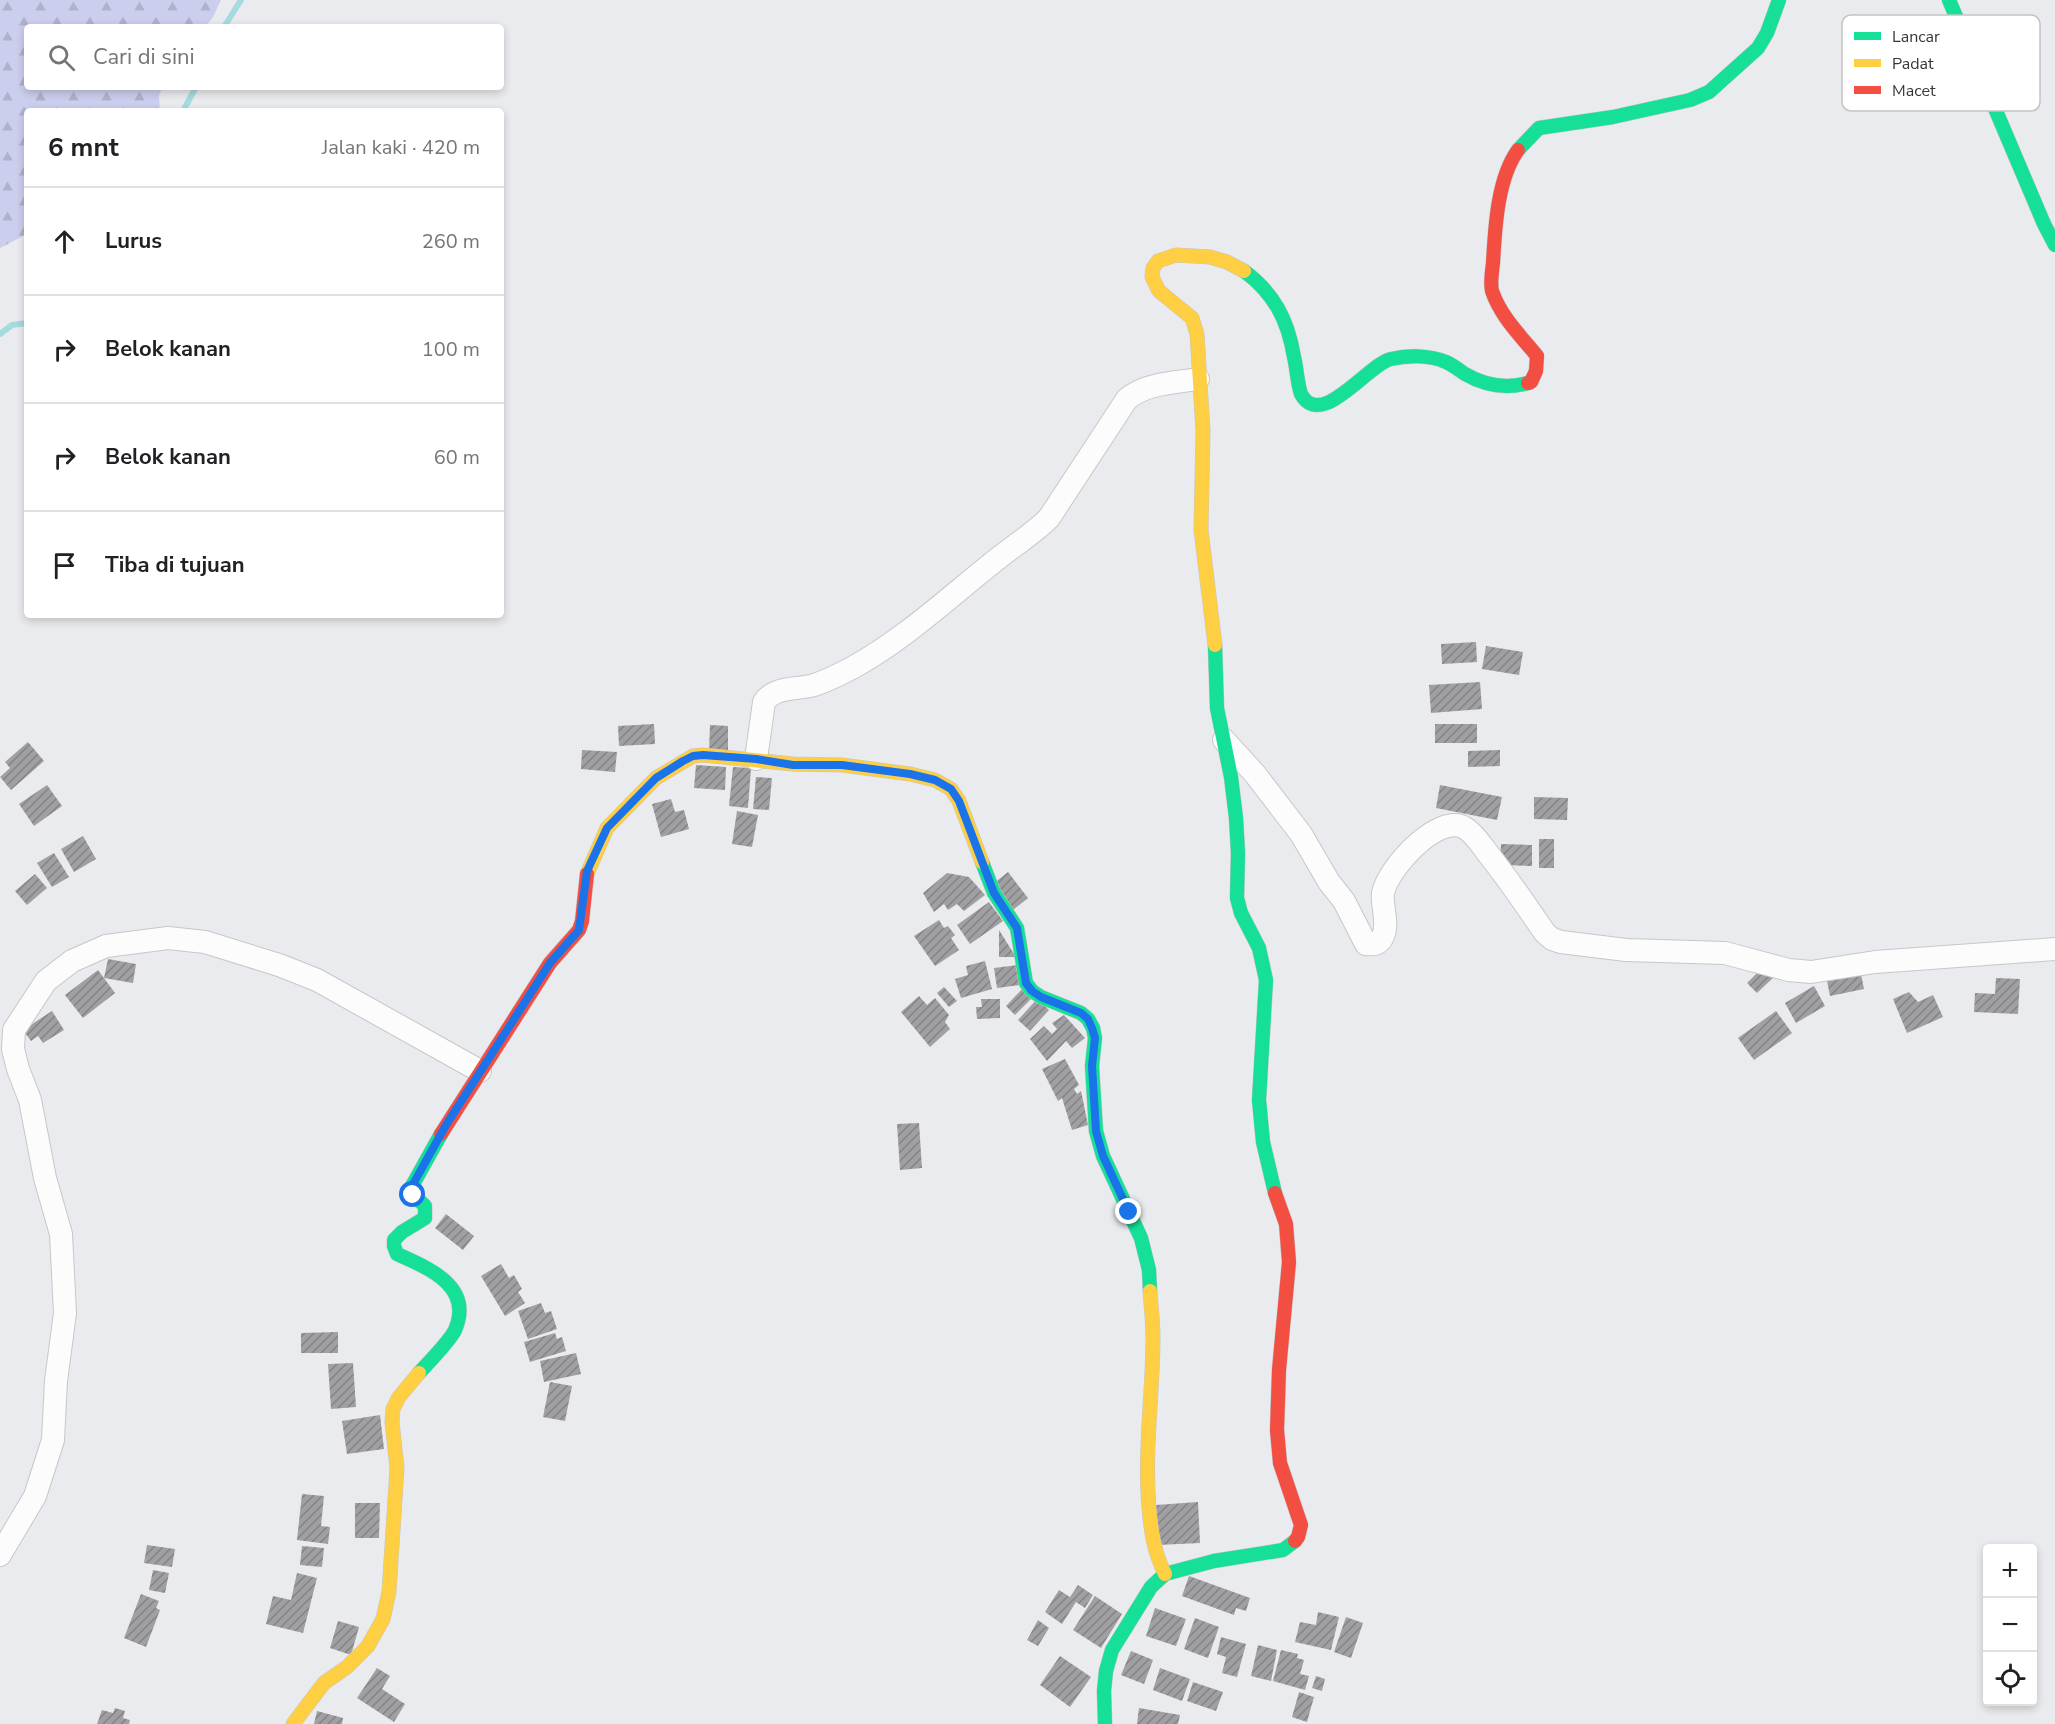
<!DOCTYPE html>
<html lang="id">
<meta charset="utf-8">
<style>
:root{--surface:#fff;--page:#f2f2f2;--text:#202124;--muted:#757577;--line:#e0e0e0}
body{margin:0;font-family:"Nunito Sans",sans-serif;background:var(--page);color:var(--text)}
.controls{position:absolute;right:18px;bottom:18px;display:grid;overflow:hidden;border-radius:6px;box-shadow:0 3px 9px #0003}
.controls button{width:54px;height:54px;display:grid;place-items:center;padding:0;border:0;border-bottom:2px solid var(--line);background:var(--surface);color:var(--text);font:30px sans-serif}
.stop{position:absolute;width:18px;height:18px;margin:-14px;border:4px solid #1a73e8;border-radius:50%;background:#fff}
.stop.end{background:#1a73e8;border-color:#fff;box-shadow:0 2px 6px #0008}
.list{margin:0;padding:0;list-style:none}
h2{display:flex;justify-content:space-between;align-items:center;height:78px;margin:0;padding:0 24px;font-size:26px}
h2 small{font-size:20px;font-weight:400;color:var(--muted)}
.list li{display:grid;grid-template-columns:39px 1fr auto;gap:18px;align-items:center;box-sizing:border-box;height:108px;padding:0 24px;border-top:2px solid var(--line)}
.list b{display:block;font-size:22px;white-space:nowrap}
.list em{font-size:20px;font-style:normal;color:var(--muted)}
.icon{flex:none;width:33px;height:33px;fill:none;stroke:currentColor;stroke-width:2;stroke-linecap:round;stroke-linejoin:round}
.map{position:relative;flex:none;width:2055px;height:1724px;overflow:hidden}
.search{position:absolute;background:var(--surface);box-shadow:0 3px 9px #0003;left:24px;top:24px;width:480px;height:66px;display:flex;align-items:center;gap:15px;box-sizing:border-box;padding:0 21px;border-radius:6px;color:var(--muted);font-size:22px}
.panel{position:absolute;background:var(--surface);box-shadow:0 3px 9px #0003;left:24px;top:108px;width:480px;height:510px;border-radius:6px}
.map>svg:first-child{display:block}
.forest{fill:url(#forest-firs)}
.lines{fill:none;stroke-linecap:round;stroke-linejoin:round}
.stream{stroke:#a6dbde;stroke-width:6}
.building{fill:url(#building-hatch)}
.street-casing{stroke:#c6c7c9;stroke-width:24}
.fast-casing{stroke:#c6c7c9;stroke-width:15}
.slow-casing{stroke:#c6c7c9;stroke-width:15}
.jam-casing{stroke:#c6c7c9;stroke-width:15}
.street{stroke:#fcfcfc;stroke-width:22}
.fast{stroke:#16e098;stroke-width:14}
.slow{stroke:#ffcf43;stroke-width:14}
.jam{stroke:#f24e42;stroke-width:14}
.route{stroke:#1a73e8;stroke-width:8}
.key{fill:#fff;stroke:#c2c3c3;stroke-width:1.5}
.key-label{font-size:16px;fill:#353638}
</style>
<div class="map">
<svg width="2055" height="1724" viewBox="0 0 2055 1724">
<defs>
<pattern id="forest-firs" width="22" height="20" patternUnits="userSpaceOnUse" patternTransform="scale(1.5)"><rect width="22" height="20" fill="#ccceed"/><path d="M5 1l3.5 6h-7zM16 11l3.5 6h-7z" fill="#b0b2cc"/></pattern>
<pattern id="building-hatch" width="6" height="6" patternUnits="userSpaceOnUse" patternTransform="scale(1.5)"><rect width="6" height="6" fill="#a0a0a2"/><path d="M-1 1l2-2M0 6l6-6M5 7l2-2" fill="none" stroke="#838385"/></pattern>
</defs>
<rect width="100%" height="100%" fill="#eaebee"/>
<!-- forest -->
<path class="forest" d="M 0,0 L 221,0 L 213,17 L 205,27 L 27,27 L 27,87 L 162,87 L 159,96 L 160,111 L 27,111 L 27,234 L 0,248 Z"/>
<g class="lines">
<!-- stream -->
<path class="stream" d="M 224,27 L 241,0
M 183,111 L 196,87
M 0,334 L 12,325 L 27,323"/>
</g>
<!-- building -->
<path class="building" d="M 1476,642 L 1477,662 L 1442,664 L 1441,644 Z
M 1486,646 L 1523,652 L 1519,675 L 1482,669 Z
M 1480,682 L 1482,709 L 1431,713 L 1429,685 Z
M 654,724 L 655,744 L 619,746 L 618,726 Z
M 1435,724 L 1477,724 L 1477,743 L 1435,743 Z
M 710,725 L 728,726 L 728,751 L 709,751 Z
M 28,742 L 44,761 L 11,790 L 0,777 L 10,768 L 5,762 Z
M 582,750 L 617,752 L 615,772 L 581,769 Z
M 1500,750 L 1500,766 L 1468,767 L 1468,751 Z
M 696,765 L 726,767 L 725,790 L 694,788 Z
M 733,767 L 751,768 L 748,808 L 729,806 Z
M 756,777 L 772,778 L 769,810 L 753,809 Z
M 47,785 L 62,806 L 34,826 L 19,804 Z
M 1440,785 L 1502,797 L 1497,820 L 1436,808 Z
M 1534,797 L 1568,798 L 1567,820 L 1534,819 Z
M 671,799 L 675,812 L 684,810 L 689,829 L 661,837 L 652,804 Z
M 737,811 L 758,815 L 752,847 L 732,844 Z
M 83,836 L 96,859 L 74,872 L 61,849 Z
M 1539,839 L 1554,839 L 1554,868 L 1539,868 Z
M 1501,844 L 1532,845 L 1532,866 L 1500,865 Z
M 54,853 L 69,877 L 52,887 L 37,863 Z
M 1008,872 L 1028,898 L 1013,910 L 993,884 Z
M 947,873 L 969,877 L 985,895 L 964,911 L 957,904 L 948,910 L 944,904 L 934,912 L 923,893 Z
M 35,874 L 47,888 L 27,905 L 15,891 Z
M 989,902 L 1003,921 L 970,944 L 957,925 Z
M 939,920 L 944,928 L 948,926 L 955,935 L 951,938 L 959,950 L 935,966 L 914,936 Z
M 999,930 L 1016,957 L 999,957 Z
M 108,959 L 136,964 L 133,983 L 104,978 Z
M 985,961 L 992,989 L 961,998 L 955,979 L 968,975 L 966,966 Z
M 1018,965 L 1020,985 L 997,988 L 994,968 Z
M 98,970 L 115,993 L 83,1018 L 65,995 Z
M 1760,970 L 1774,977 L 1757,993 L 1747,983 Z
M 1861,974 L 1864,989 L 1830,996 L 1827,981 Z
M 1996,978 L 2020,979 L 2018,1014 L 1974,1012 L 1975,993 L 1995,994 Z
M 1814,986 L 1825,1006 L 1796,1023 L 1785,1003 Z
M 944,987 L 957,1001 L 949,1007 L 937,993 Z
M 1023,988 L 1032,998 L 1015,1015 L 1006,1006 Z
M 1909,992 L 1918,1002 L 1933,995 L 1943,1017 L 1907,1033 L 1893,999 Z
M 919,996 L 927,1005 L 935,998 L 949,1015 L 945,1022 L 950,1029 L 930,1047 L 901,1012 Z
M 981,999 L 1000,999 L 1000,1018 L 977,1019 L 976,1007 L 982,1007 Z
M 1037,999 L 1049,1010 L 1030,1031 L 1018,1020 Z
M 52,1011 L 64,1030 L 43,1043 L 38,1036 L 31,1041 L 23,1030 Z
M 1776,1011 L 1792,1033 L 1754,1060 L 1738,1038 Z
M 1064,1015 L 1085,1038 L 1072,1048 L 1066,1041 L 1047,1061 L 1030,1039 L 1044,1026 L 1052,1034 L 1057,1029 L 1052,1023 Z
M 1065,1059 L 1079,1085 L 1074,1089 L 1077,1094 L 1081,1091 L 1088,1125 L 1072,1130 L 1062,1098 L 1058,1101 L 1042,1069 Z
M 919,1123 L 922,1168 L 900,1170 L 897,1124 Z
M 446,1214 L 474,1236 L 463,1250 L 435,1228 Z
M 501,1264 L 509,1278 L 514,1275 L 522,1289 L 518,1292 L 525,1303 L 505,1316 L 481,1276 Z
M 541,1303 L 545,1313 L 551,1311 L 557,1329 L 528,1339 L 518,1311 Z
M 338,1332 L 338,1353 L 301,1353 L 301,1333 Z
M 555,1333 L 557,1339 L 562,1337 L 566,1351 L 530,1362 L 524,1342 Z
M 576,1353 L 581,1374 L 544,1382 L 540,1361 Z
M 353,1363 L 356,1407 L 331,1409 L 328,1364 Z
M 550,1382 L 572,1386 L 565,1421 L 543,1417 Z
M 380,1415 L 384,1449 L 347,1454 L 342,1421 Z
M 302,1494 L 324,1496 L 321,1526 L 330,1527 L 328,1544 L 297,1540 Z
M 1198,1502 L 1200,1543 L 1158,1545 L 1156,1505 Z
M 355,1503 L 380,1503 L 379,1538 L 355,1538 Z
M 147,1545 L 175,1549 L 172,1567 L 144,1563 Z
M 302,1546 L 324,1548 L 322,1567 L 300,1565 Z
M 153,1570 L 169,1573 L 165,1593 L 149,1590 Z
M 297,1573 L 317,1578 L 303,1633 L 266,1624 L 273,1596 L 291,1600 Z
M 1189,1576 L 1250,1598 L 1246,1611 L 1236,1608 L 1234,1615 L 1182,1596 Z
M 1078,1585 L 1093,1595 L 1085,1608 L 1076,1602 L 1062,1624 L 1045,1612 L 1059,1590 L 1070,1597 Z
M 141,1594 L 159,1601 L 156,1608 L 160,1610 L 146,1647 L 124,1638 Z
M 1095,1596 L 1122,1614 L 1101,1648 L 1073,1630 Z
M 1155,1608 L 1186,1619 L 1176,1646 L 1146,1636 Z
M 1318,1612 L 1339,1617 L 1331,1650 L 1295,1642 L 1300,1622 L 1316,1625 Z
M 1346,1617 L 1363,1623 L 1351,1658 L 1334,1652 Z
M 1195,1618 L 1219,1627 L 1208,1658 L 1184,1649 Z
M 1038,1620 L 1049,1628 L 1038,1646 L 1027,1640 Z
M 338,1621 L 359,1627 L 351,1655 L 330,1648 Z
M 1221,1637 L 1246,1644 L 1237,1677 L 1222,1673 L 1226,1657 L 1217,1654 Z
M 1258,1645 L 1277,1650 L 1271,1681 L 1251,1676 Z
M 1281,1650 L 1298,1654 L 1297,1658 L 1304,1660 L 1300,1674 L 1309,1676 L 1305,1690 L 1273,1681 Z
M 1131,1651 L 1153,1660 L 1144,1684 L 1121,1675 Z
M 1060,1656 L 1091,1677 L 1070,1707 L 1040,1685 Z
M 377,1668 L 390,1676 L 382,1689 L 405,1704 L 394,1722 L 357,1698 Z
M 1160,1668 L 1190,1679 L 1182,1701 L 1153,1690 Z
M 1316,1676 L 1325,1679 L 1322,1691 L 1312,1688 Z
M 1193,1682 L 1223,1692 L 1216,1711 L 1187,1701 Z
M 1299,1692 L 1314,1697 L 1307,1722 L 1292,1717 Z
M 115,1708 L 125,1711 L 123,1718 L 130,1720 L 129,1724 L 97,1724 L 102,1710 L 113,1713 Z
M 1139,1708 L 1180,1715 L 1178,1724 L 1137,1724 Z
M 317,1711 L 343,1718 L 342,1724 L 314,1724 Z"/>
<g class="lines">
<!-- street casing -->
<g class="street-casing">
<path id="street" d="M 1224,740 L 1255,774 L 1301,834 L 1329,882 L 1344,901 L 1366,944 C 1373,945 1379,944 1382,938 C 1390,925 1381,906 1383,893 C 1388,868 1439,812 1465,828 C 1475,834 1482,846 1489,855 C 1509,880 1527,907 1545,933 L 1552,939 L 1561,942 L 1626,950 L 1725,953 L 1789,970 L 1811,972 L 1875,962 L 2055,949
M 756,759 L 764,702 C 775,686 797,690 814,685 C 827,681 840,674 852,668 C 903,640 946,600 991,564 C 1010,548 1032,535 1049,518 L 1127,399 C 1146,383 1174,383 1198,379
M 0,1555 L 35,1496 L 53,1440 L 56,1381 L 65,1313 L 61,1234 L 45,1178 L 30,1100 L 18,1069 L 13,1049 L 14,1030 L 46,981 L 72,961 L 106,946 L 168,938 L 205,942 L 279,965 L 317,980 L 480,1071"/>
</g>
<!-- fast casing -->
<g class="fast-casing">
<path id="fast" d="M 1949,0 L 2044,224 L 2055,245
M 1518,150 L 1539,128 L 1613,117 L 1690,100 L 1709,92 L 1758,48 L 1767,33 L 1779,0
M 1244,271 C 1274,293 1288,320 1294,357 C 1297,369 1297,382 1301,394 C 1321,431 1368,364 1391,359 C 1408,355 1430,355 1446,362 C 1453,365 1459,370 1465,374 C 1484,385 1506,389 1528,383
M 1215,645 L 1217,708 L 1231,777 L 1236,818 L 1238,853 L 1237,898 L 1241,913 L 1259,948 L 1266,980 L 1259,1100 L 1263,1142 L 1275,1193
M 982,862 L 994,893 L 1017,928 L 1026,983 L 1032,991 L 1041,997 L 1081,1013 L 1088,1019 L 1093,1028 L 1095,1038 L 1092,1066 L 1096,1131 L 1103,1156 L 1141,1238 L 1149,1270 L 1150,1291
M 419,1373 C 428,1363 450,1341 455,1330 C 474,1286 428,1268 397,1254 L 394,1246 L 394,1240 L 402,1232 L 425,1218 L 425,1206 L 413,1195 L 412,1186 L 441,1134
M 1105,1724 L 1104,1691 L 1106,1671 L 1112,1650 L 1151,1587 L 1165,1574 L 1214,1561 L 1283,1550 L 1295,1541"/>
</g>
<!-- slow casing -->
<g class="slow-casing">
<path id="slow" d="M 1215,645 L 1201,530 L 1203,431 L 1197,334 L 1192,318 L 1159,291 L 1152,277 L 1153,268 L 1158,261 L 1176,255 L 1210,257 L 1227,262 L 1244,271
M 587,874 L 607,828 L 656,778 L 693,756 L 703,755 L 793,764 L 842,765 L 910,774 L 935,780 L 951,789 L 959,801 L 982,862
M 1150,1291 C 1151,1306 1153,1322 1153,1337 C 1153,1394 1144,1450 1149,1508 C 1151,1532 1154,1552 1165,1574
M 293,1724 L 324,1683 L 347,1667 L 368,1646 L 383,1619 L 389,1592 L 397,1468 L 392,1422 L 393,1409 L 399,1397 L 419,1373"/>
</g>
<!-- jam casing -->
<g class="jam-casing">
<path id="jam" d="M 1518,150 C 1497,179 1495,229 1493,263 C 1492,272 1490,283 1492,291 C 1501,317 1520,335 1537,356 L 1536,371 L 1531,382 L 1528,383
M 441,1134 L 550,963 L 579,930 L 582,921 L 587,874
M 1275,1193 L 1286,1224 L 1289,1262 L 1279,1370 L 1277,1430 L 1280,1463 L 1301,1525 L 1298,1537 L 1295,1541"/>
</g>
<!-- street -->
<use href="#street" class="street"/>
<!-- fast -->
<use href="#fast" class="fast"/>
<!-- slow -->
<use href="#slow" class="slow"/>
<!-- jam -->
<use href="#jam" class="jam"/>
</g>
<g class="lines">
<!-- route -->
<path class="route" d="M 413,1195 L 412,1186 L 446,1125 L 550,963 L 579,930 L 587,871 L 607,828 L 656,778 L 683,761 L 693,756 L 703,755 L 756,759 L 793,765 L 842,765 L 910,774 L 935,780 L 951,789 L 959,801 L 994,893 L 1017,928 L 1026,983 L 1032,991 L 1041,997 L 1081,1013 L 1088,1019 L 1092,1028 L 1095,1038 L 1092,1066 L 1096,1131 L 1103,1156 L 1129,1212"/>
</g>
<!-- legend -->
<rect x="1842" y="15" width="198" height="96" rx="9" class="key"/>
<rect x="1854" y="32" width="27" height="8" fill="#16e098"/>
<rect x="1854" y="59" width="27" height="8" fill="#ffcf43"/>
<rect x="1854" y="86" width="27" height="8" fill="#f24e42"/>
<g class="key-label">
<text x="1892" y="42">Lancar</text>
<text x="1892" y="69">Padat</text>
<text x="1892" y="96">Macet</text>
</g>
</svg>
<div class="controls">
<button>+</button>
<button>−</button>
<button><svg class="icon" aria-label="locate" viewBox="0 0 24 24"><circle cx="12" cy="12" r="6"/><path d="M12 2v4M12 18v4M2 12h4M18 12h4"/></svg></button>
</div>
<div class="stop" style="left:413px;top:1195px"></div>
<div class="stop end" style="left:1129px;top:1212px"></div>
<div class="search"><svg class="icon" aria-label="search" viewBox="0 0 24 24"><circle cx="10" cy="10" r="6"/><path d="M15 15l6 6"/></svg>Cari di sini</div>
<section class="panel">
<h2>6 mnt<small>Jalan kaki · 420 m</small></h2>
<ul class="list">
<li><svg class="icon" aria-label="ahead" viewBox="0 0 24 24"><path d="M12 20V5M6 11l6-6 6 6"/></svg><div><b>Lurus</b></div><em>260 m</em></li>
<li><svg class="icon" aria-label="right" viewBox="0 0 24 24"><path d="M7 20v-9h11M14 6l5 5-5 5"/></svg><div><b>Belok kanan</b></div><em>100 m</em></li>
<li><svg class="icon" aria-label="right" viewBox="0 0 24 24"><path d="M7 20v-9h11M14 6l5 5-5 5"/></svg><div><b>Belok kanan</b></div><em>60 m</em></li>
<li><svg class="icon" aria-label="arrive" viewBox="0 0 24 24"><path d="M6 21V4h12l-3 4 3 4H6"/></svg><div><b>Tiba di tujuan</b></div></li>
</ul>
</section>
</div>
